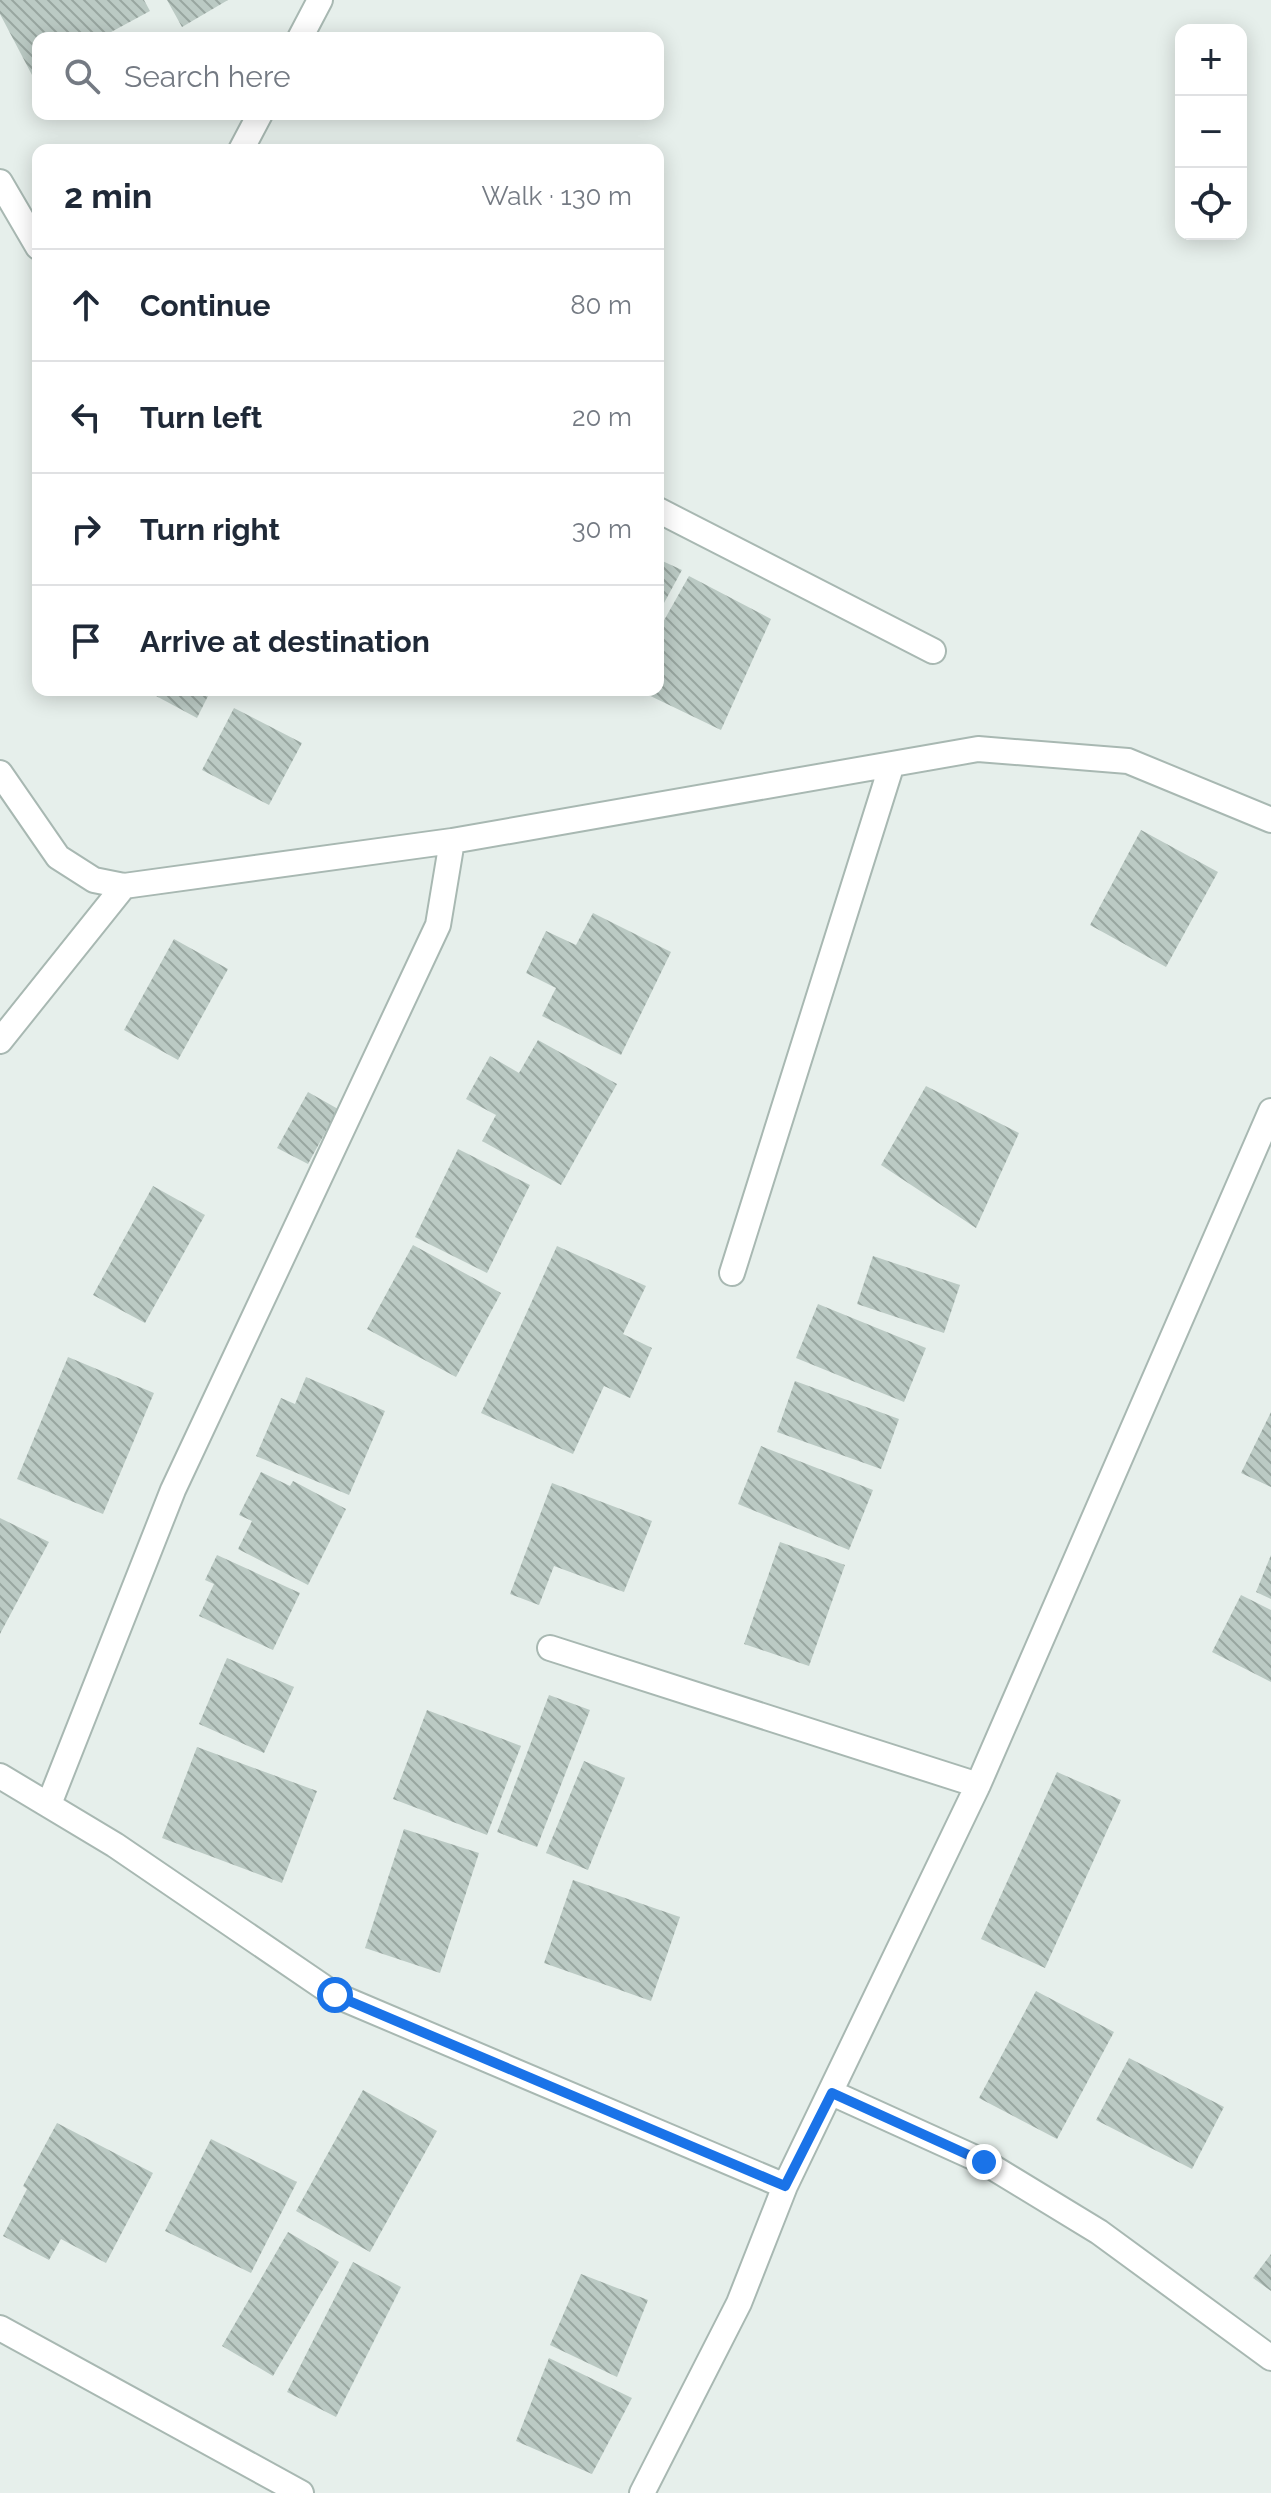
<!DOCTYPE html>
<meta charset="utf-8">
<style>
:root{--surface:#fff;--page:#f6f6f7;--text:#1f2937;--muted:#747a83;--line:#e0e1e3}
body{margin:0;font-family:Raleway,sans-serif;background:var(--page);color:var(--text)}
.controls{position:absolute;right:24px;top:24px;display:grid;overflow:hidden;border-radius:16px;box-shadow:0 4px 20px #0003}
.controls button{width:72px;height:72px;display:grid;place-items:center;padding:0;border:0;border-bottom:2px solid var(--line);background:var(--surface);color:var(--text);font:40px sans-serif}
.stop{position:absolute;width:24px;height:24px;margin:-18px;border:6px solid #1a73e8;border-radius:50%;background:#fff}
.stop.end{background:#1a73e8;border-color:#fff;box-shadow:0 2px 8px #0008}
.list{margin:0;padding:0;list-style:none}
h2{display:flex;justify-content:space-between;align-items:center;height:104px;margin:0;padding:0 32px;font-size:34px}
h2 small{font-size:26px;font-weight:400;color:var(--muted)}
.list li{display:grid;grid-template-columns:52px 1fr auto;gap:24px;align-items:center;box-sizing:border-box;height:112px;padding:0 32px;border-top:2px solid var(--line)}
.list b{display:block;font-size:30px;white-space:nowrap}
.list em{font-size:26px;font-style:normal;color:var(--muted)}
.icon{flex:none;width:44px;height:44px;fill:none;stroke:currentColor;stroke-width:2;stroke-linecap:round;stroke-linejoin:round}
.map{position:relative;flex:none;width:1271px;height:2493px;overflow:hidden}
.search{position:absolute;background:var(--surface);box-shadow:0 4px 20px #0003;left:32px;top:32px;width:632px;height:88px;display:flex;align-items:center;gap:20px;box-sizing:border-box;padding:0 28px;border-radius:16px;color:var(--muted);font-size:30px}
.panel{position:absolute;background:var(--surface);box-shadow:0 4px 20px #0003;left:32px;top:144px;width:632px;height:552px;border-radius:16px}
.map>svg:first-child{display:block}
.building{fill:url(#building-back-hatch)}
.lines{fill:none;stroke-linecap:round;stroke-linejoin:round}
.street-casing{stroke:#a8b8b2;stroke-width:28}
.street{stroke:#fff;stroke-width:24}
.route{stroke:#1a73e8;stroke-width:10}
</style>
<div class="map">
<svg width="1271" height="2493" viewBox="0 0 1271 2493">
<defs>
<pattern id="building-back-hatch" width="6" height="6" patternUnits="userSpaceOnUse" patternTransform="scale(2)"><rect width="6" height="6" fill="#bbcac4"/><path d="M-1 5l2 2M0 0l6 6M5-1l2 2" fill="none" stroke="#98a6a0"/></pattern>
</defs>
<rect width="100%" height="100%" fill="#e6efeb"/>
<!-- building -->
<path class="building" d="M 0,0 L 144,0 L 150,11 L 100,38 L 38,38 L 38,72 L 32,75 L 0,14 Z
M 167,0 L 228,0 L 182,27 Z
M 658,559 L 682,570 L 658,614 Z
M 689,576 L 771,619 L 721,730 L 638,690 L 658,690 L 658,631 Z
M 145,690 L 211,690 L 197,718 Z
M 234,708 L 302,743 L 269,805 L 202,770 Z
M 1141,830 L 1218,872 L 1166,967 L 1090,925 Z
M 593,913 L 671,952 L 621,1055 L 542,1016 L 556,988 L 526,973 L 546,931 L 576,945 Z
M 174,939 L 228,969 L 178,1060 L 124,1030 Z
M 538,1040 L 617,1084 L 561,1185 L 482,1141 L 496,1115 L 466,1099 L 490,1056 L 519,1073 Z
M 926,1086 L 1019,1133 L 976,1228 L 881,1165 Z
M 308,1092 L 338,1109 L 308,1164 L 277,1148 Z
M 458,1149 L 530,1185 L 487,1273 L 415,1237 Z
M 153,1186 L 205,1215 L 145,1323 L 93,1295 Z
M 413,1245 L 501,1293 L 456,1377 L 367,1329 Z
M 557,1246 L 646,1286 L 623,1334 L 652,1348 L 630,1398 L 604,1386 L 573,1454 L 481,1413 Z
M 873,1256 L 960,1285 L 944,1333 L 857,1304 Z
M 818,1304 L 926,1348 L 904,1402 L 796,1358 Z
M 68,1357 L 154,1393 L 103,1514 L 17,1479 Z
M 306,1377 L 385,1411 L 349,1495 L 256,1456 L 281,1398 L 295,1404 Z
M 795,1381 L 899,1419 L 881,1469 L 777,1432 Z
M 1271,1412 L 1271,1487 L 1241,1473 Z
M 761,1446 L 873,1490 L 849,1550 L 738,1504 Z
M 261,1472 L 290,1486 L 293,1481 L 346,1509 L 308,1585 L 238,1549 L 252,1521 L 239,1515 Z
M 552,1483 L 652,1521 L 624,1592 L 554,1566 L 539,1605 L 510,1594 Z
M 0,1518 L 49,1542 L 0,1634 Z
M 780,1542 L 845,1565 L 809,1666 L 744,1644 Z
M 217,1555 L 300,1593 L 273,1650 L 199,1616 L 214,1584 L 205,1580 Z
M 1271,1555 L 1271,1599 L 1256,1592 Z
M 1241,1595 L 1271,1610 L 1271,1682 L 1212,1652 Z
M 227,1658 L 294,1687 L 264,1753 L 199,1724 Z
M 549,1695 L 590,1710 L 537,1847 L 497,1832 Z
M 427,1710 L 521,1746 L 487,1835 L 393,1799 Z
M 197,1747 L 317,1791 L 282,1883 L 162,1838 Z
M 584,1761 L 625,1778 L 588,1870 L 546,1853 Z
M 1057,1772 L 1121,1800 L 1045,1968 L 981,1939 Z
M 404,1829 L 479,1853 L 440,1973 L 365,1948 Z
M 573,1880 L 680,1917 L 651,2001 L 544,1963 Z
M 1036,1991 L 1114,2032 L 1057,2139 L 979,2098 Z
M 1129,2058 L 1224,2107 L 1192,2169 L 1096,2120 Z
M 363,2090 L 437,2131 L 370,2252 L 296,2211 Z
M 57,2123 L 153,2173 L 106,2263 L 61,2239 L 49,2260 L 3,2236 L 27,2189 L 23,2186 Z
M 211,2139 L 297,2182 L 251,2273 L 165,2231 Z
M 288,2232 L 339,2262 L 273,2376 L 222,2346 Z
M 1271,2254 L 1271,2291 L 1253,2278 Z
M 353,2262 L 401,2287 L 336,2417 L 287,2392 Z
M 581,2274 L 648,2300 L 617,2377 L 550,2345 Z
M 549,2358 L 632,2398 L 592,2474 L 516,2441 Z"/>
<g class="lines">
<!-- street casing -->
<g class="street-casing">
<path id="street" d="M 300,38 L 320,0
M 241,150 L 260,114
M 0,182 L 38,247
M 658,510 L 933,651
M 0,773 L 58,857 L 94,880 L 124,886 L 452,841 L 978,749 L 1128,761 L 1271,820
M 0,1041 L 124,886
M 732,1273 L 891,767
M 550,1648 L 978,1785
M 0,1776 L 115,1845 L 335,1995 L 785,2186
M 49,1804 L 173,1490 L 438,925 L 452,841
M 832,2093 L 984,2162 L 1099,2232 L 1271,2358
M 0,2328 L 301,2493
M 642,2493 L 739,2303 L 785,2186 L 978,1785 L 1271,1111"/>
</g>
<!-- street -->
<use href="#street" class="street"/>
</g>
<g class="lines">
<!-- route -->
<path class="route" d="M 335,1995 L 785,2186 L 832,2093 L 984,2162"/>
</g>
</svg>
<div class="controls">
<button>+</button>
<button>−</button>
<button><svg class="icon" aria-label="locate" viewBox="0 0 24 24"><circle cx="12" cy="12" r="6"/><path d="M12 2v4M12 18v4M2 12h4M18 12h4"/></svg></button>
</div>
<div class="stop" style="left:335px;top:1995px"></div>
<div class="stop end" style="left:984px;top:2162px"></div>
<div class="search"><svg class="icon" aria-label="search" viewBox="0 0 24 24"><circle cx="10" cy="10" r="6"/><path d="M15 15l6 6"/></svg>Search here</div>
<section class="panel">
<h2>2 min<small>Walk · 130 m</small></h2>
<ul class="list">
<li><svg class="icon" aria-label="ahead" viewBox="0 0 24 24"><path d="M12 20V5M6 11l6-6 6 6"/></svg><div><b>Continue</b></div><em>80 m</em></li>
<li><svg class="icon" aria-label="left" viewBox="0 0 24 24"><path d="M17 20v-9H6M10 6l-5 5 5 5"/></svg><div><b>Turn left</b></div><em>20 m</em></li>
<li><svg class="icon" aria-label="right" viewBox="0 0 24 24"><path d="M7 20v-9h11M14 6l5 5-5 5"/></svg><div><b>Turn right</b></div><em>30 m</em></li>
<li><svg class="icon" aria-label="arrive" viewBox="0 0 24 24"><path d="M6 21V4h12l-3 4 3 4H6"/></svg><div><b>Arrive at destination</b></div></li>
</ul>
</section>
</div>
